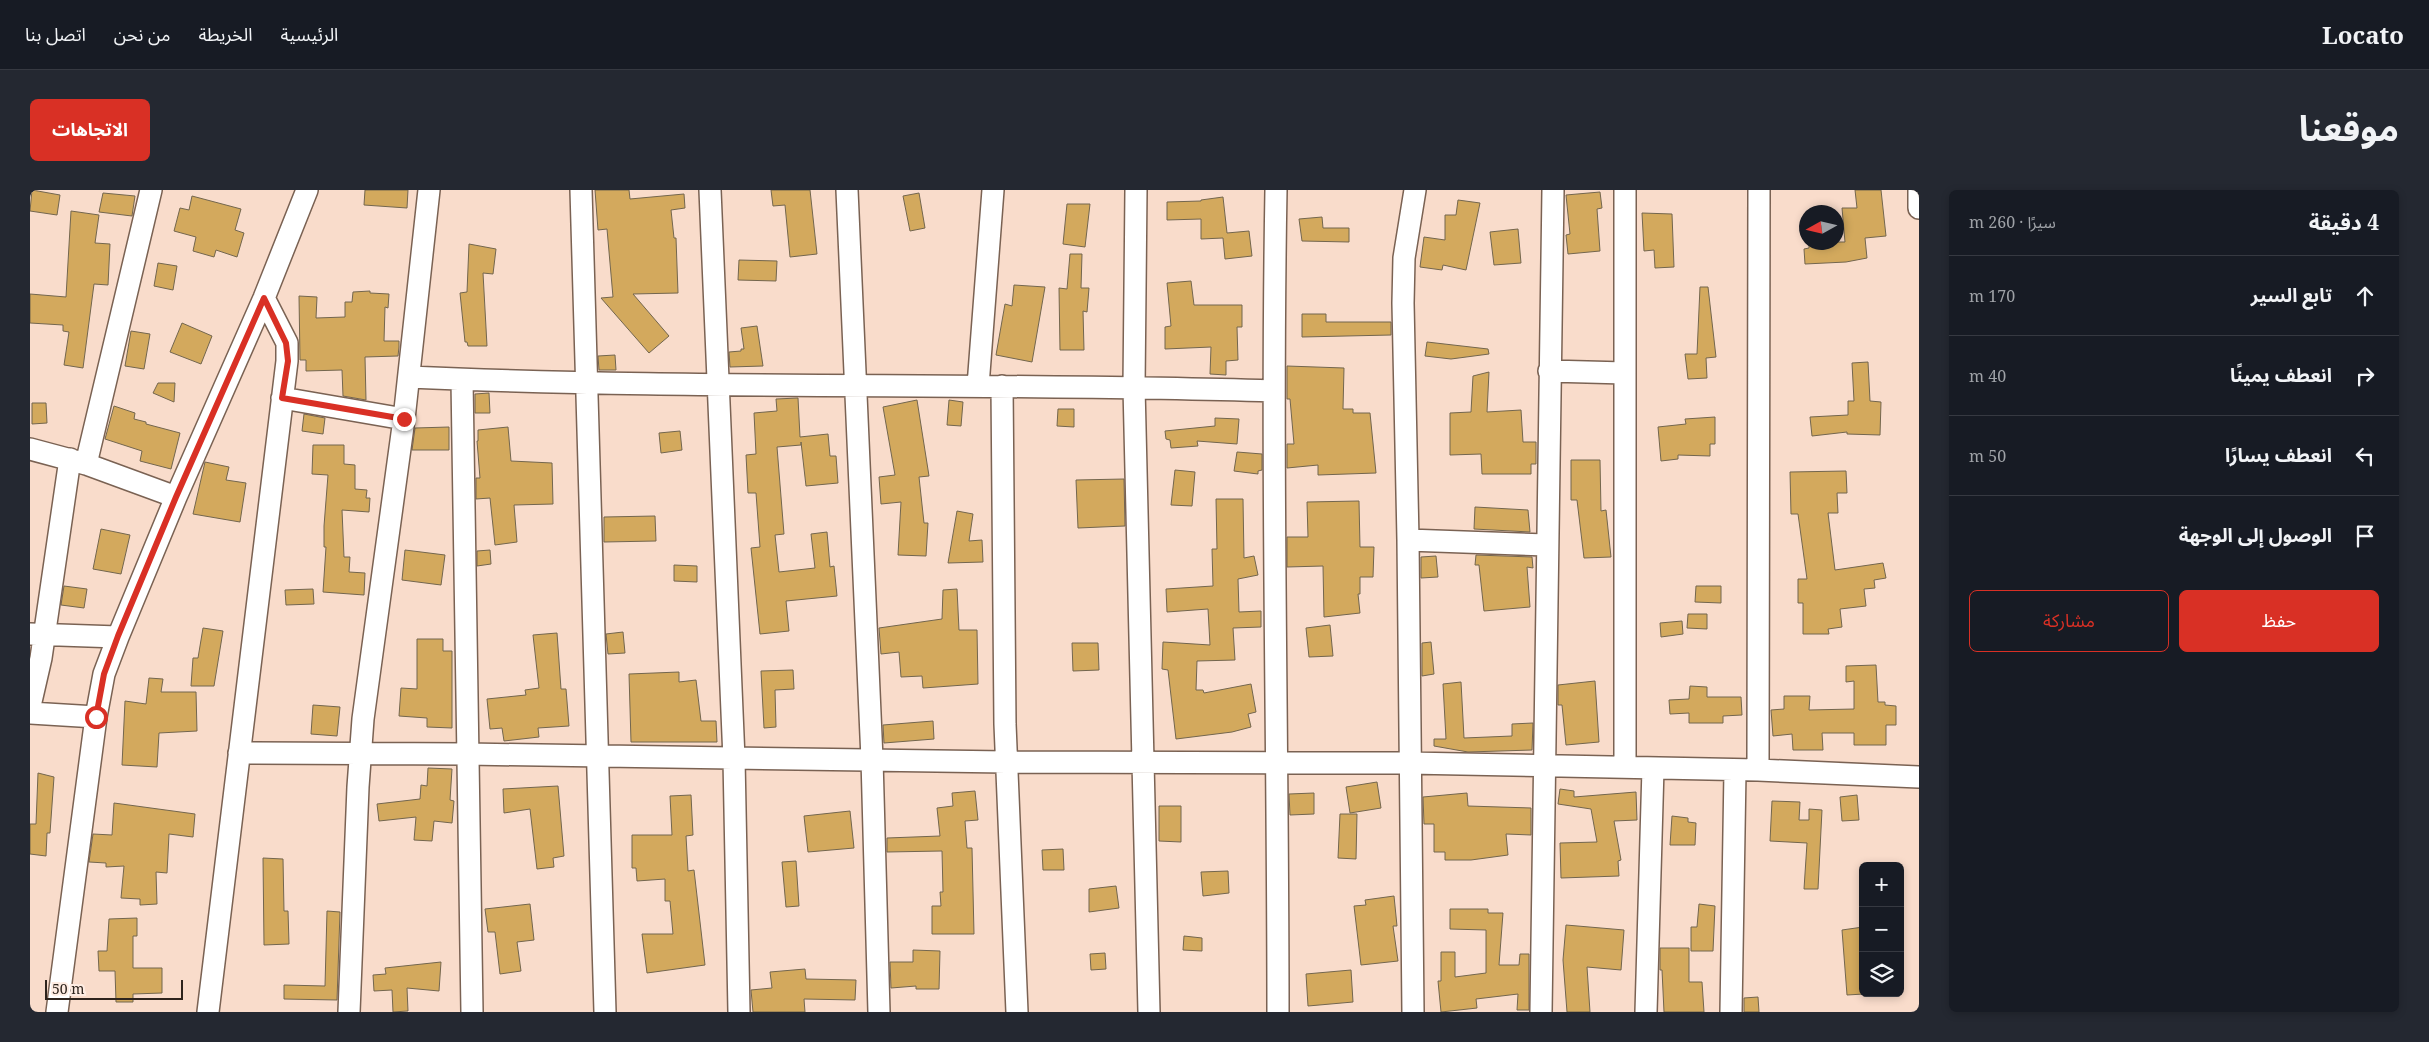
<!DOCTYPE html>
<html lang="ar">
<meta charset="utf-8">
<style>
:root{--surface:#171b24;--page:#242831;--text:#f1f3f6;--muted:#9ea1a6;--line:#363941;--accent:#d93025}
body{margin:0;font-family:"Noto Serif","Noto Sans Arabic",serif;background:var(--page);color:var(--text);direction:rtl}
.controls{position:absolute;right:15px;bottom:15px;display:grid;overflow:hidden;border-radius:8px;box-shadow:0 2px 8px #0003}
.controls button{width:45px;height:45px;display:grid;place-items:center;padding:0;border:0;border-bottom:1px solid var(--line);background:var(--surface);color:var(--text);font:25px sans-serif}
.compass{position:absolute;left:1769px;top:15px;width:45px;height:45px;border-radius:50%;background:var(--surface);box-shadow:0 2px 8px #0003;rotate:262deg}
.scale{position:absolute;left:15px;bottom:12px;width:138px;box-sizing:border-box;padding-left:5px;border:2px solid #2e241d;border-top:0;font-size:14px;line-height:18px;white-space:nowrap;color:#2e241d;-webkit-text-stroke:4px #feece2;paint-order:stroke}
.stop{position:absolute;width:15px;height:15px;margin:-11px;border:4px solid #d93025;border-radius:50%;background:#fff}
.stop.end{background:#d93025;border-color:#fff;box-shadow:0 1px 5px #0008}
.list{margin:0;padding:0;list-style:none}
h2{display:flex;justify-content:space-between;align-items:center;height:65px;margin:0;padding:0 20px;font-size:21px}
h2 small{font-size:16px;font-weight:400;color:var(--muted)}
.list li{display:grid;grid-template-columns:32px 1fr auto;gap:15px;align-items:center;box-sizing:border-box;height:80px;padding:0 20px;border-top:1px solid var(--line)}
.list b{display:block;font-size:19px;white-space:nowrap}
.list em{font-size:16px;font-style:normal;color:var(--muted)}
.actions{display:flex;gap:10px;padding:15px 20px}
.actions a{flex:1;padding:11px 0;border:1px solid var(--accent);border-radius:8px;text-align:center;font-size:18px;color:var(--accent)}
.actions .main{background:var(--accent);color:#fff}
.icon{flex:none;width:28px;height:28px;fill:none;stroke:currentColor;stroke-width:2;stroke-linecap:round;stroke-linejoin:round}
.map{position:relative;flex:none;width:1889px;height:822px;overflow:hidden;direction:ltr;border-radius:8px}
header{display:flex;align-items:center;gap:30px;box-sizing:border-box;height:70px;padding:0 25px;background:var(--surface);border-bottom:1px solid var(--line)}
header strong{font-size:24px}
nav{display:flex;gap:28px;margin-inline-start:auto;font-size:18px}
.intro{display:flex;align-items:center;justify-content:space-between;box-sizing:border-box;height:120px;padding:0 30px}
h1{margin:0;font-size:35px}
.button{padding:12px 22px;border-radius:8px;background:var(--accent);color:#fff;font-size:18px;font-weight:700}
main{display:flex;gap:30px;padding:0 30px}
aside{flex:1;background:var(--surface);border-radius:8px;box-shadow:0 2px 8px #0003}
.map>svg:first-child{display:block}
.building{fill:#d3a95d;stroke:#73664e}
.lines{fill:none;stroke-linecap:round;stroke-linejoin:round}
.street-casing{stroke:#7a6253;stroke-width:24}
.street{stroke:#fff;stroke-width:21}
.route{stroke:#d93025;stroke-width:6}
</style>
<header>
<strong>Locato</strong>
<nav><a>الرئيسية</a><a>الخريطة</a><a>من نحن</a><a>اتصل بنا</a></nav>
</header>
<div class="intro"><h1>موقعنا</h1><a class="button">الاتجاهات</a></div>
<main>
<aside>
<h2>4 دقيقة<small>سيرًا · 260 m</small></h2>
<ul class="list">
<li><svg class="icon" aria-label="ahead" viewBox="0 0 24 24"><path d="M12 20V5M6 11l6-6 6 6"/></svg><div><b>تابع السير</b></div><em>170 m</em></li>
<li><svg class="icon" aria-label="right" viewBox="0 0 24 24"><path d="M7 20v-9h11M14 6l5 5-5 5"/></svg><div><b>انعطف يمينًا</b></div><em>40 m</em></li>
<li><svg class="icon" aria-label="left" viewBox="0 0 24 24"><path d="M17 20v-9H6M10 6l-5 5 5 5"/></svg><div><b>انعطف يسارًا</b></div><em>50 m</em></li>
<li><svg class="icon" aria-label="arrive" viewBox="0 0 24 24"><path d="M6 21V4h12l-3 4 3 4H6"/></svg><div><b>الوصول إلى الوجهة</b></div></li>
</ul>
<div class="actions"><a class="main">حفظ</a><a>مشاركة</a></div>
</aside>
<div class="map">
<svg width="1889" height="822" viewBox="0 0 1889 822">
<rect width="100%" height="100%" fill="#f9dccb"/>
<!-- building -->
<path class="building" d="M 2,0 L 30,5 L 27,25 L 0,21 Z
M 335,0 L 378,0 L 377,18 L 334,15 Z
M 565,0 L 599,0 L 600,9 L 654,4 L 655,18 L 641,20 L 644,48 L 646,48 L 648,103 L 603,104 L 639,146 L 619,163 L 571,108 L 583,107 L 577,39 L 568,40 Z
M 741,0 L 780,0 L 787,64 L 760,67 L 755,15 L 743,16 Z
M 1825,0 L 1851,0 L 1856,46 L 1835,48 L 1837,68 L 1816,72 L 1775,74 L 1774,59 L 1779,58 L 1779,52 L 1815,52 L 1812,18 L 1827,18 Z
M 1570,2 L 1572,18 L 1567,19 L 1570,61 L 1538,64 L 1536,45 L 1540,44 L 1536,5 Z
M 73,3 L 105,6 L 102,26 L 69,22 Z
M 889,3 L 895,38 L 880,41 L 873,6 Z
M 162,6 L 211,19 L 205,40 L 214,43 L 207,67 L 186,60 L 184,67 L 163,61 L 166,47 L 144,41 L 150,18 L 159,20 Z
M 1193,7 L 1197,43 L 1219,41 L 1222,66 L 1195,69 L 1193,48 L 1171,49 L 1171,29 L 1137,30 L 1137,12 L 1171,11 L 1171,10 Z
M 1428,10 L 1450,13 L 1436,80 L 1413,75 L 1412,80 L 1390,77 L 1394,47 L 1415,50 L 1415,25 L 1426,25 Z
M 1037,14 L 1060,14 L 1055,57 L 1033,54 Z
M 41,21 L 69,25 L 65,53 L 80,54 L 78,95 L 64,94 L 53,178 L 34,175 L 39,142 L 33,141 L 33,135 L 0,133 L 0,104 L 36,107 Z
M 1612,23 L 1642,24 L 1644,77 L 1625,78 L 1624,60 L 1614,61 Z
M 1292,27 L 1293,38 L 1319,38 L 1319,52 L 1272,51 L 1269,29 Z
M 1488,39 L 1491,73 L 1464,75 L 1460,42 Z
M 439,54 L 466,59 L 463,84 L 453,83 L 457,156 L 438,156 L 437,152 L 435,152 L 430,103 L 437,102 Z
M 1040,64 L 1052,64 L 1051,98 L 1059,98 L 1057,122 L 1053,121 L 1054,160 L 1030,160 L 1029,98 L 1037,99 Z
M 709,70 L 747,71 L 746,91 L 708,90 Z
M 128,73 L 147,76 L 143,100 L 124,96 Z
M 1161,91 L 1164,115 L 1212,115 L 1212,137 L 1207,137 L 1208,170 L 1196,171 L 1196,185 L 1180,184 L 1181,157 L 1135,159 L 1135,137 L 1141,136 L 1137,93 Z
M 984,95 L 1015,97 L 1002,172 L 966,165 L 975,114 L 982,116 Z
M 1670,97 L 1678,97 L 1686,167 L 1676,168 L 1677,188 L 1658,189 L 1655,164 L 1667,164 Z
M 340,101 L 340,103 L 359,104 L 358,118 L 355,117 L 354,151 L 369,151 L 369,157 L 368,166 L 335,167 L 336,210 L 313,206 L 312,180 L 276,181 L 276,170 L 270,170 L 269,106 L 287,107 L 286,128 L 315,127 L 315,112 L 322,112 L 323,102 Z
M 1272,124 L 1296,124 L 1296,132 L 1361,132 L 1361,145 L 1272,147 Z
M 152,133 L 182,146 L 171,174 L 140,162 Z
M 727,136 L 733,176 L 700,177 L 699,162 L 711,161 L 711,159 L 714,159 L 711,138 Z
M 101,141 L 120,144 L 114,179 L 95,176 Z
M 1397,152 L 1458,159 L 1459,164 L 1421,169 L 1395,166 Z
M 585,165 L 586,180 L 569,180 L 568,166 Z
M 1838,172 L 1840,211 L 1851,212 L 1850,245 L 1817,244 L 1817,242 L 1782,246 L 1780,227 L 1818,225 L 1818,211 L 1824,211 L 1822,173 Z
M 1257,176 L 1314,178 L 1313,219 L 1323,219 L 1323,223 L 1340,223 L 1346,283 L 1288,285 L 1288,275 L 1257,278 L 1257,254 L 1264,254 L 1260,209 L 1257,209 Z
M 1459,182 L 1457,222 L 1491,220 L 1493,252 L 1506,252 L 1506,274 L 1501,274 L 1501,284 L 1452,284 L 1451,264 L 1420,265 L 1420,223 L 1441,222 L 1443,186 Z
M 128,193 L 145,193 L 144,212 L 123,203 Z
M 459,203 L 460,223 L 445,223 L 445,204 Z
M 768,208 L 770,247 L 798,244 L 800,266 L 806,266 L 808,293 L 776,296 L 771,252 L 771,255 L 747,257 L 754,344 L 745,345 L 749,382 L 785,378 L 781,344 L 797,342 L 800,377 L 804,376 L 807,406 L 756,411 L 759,441 L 730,444 L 721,358 L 730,357 L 726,303 L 718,303 L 716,265 L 726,264 L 724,223 L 747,221 L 746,209 Z
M 887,210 L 899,286 L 889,287 L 894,333 L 898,333 L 896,366 L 868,365 L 871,312 L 851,314 L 849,287 L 865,285 L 853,217 Z
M 919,210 L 933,212 L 931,236 L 917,235 Z
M 2,213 L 16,213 L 17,233 L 2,234 Z
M 84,216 L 105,223 L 104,229 L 116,232 L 116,234 L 150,243 L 141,279 L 110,271 L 112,261 L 75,249 Z
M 1028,219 L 1044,219 L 1044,237 L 1027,236 Z
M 274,224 L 295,228 L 293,244 L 272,241 Z
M 1685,227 L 1685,254 L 1680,254 L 1680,266 L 1648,265 L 1648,269 L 1631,271 L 1628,237 L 1656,234 L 1655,229 Z
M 1185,228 L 1209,229 L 1207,254 L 1167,251 L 1168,256 L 1141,258 L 1140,250 L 1136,249 L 1135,241 L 1185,236 Z
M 419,237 L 419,260 L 382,260 L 385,238 Z
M 478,237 L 481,271 L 522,273 L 523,314 L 484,315 L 487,352 L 465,355 L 460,308 L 446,309 L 446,288 L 450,288 L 447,251 L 448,251 L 448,240 Z
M 650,241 L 652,260 L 631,263 L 629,243 Z
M 283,255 L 314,255 L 314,274 L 325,275 L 325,299 L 337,300 L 336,308 L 340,308 L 339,322 L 312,320 L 314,367 L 320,367 L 319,382 L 335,383 L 334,405 L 293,402 L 296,357 L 294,357 L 294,336 L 298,285 L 282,284 Z
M 1207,262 L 1232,264 L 1232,280 L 1228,281 L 1228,284 L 1204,281 Z
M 1541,270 L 1570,270 L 1571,321 L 1576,320 L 1581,367 L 1554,368 L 1547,310 L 1541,310 Z
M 175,272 L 199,277 L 196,290 L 216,293 L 210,332 L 163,324 Z
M 1145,280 L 1165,282 L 1162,316 L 1141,315 Z
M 1816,281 L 1817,303 L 1807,303 L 1808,323 L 1798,323 L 1805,380 L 1853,373 L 1856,388 L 1844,390 L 1845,398 L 1834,399 L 1836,416 L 1810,419 L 1812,437 L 1798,439 L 1799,444 L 1773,444 L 1773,413 L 1768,413 L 1768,389 L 1777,389 L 1768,324 L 1761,324 L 1760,282 Z
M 1094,289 L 1095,336 L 1048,338 L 1046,290 Z
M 1186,309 L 1213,309 L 1214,368 L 1224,366 L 1228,385 L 1208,389 L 1209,422 L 1231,421 L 1231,437 L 1203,438 L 1205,470 L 1167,471 L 1166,500 L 1173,500 L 1174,503 L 1221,494 L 1226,522 L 1218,524 L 1221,537 L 1202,542 L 1146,549 L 1138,480 L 1132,479 L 1133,452 L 1180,455 L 1178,419 L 1137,422 L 1136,399 L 1183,396 L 1182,359 L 1187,359 Z
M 1329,311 L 1330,357 L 1344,357 L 1343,387 L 1330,387 L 1330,404 L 1328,404 L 1330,423 L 1294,427 L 1293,376 L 1257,377 L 1257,347 L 1278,347 L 1277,312 Z
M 1445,317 L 1498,320 L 1500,342 L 1444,339 Z
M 927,321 L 943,324 L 939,351 L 952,350 L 953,372 L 918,373 Z
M 625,326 L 626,351 L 574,352 L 574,327 Z
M 71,339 L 100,345 L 91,384 L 63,379 Z
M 375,360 L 415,365 L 411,395 L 372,390 Z
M 460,360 L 461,374 L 447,376 L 447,361 Z
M 1446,365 L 1502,367 L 1503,378 L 1497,377 L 1500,417 L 1454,421 L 1449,375 L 1445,375 Z
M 1406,366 L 1408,387 L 1391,388 L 1391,367 Z
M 644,375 L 667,376 L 667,392 L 644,391 Z
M 34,396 L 57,399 L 54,418 L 31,415 Z
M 1666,396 L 1691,396 L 1691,413 L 1665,412 Z
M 283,399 L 284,414 L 256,415 L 255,400 Z
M 927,399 L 929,440 L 947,440 L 948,494 L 893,498 L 892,486 L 871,487 L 869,462 L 851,464 L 849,438 L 912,429 L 913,400 Z
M 1658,424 L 1677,424 L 1677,439 L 1657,438 Z
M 1652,431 L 1653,444 L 1631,447 L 1630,433 Z
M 1300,435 L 1303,466 L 1279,467 L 1276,438 Z
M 173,438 L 193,441 L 184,496 L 161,496 L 163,468 L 168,468 Z
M 593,442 L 595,463 L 578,464 L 576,444 Z
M 527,443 L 531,499 L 536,499 L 539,536 L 508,538 L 509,547 L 474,551 L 472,538 L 460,539 L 457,509 L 496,505 L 495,500 L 509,498 L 503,445 Z
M 387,449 L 413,449 L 413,461 L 422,461 L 422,538 L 397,537 L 397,528 L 369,526 L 371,498 L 387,499 Z
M 1401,452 L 1404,484 L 1392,486 L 1392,453 Z
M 1042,453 L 1068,453 L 1069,480 L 1043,481 Z
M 1846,475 L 1848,512 L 1855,512 L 1855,515 L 1866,516 L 1866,535 L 1856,535 L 1856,555 L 1824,555 L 1824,543 L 1792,543 L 1793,560 L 1763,560 L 1762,544 L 1743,546 L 1741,520 L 1754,519 L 1754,506 L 1780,506 L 1779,520 L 1824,519 L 1824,491 L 1816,492 L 1816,476 Z
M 763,480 L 764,499 L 745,500 L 746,537 L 734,538 L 731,481 Z
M 649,482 L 649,492 L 666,490 L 671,531 L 686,531 L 687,552 L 601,552 L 599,484 Z
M 119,488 L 133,489 L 131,502 L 166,502 L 167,541 L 129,543 L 127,577 L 92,575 L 95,511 L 116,514 Z
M 1565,491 L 1569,552 L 1536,555 L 1532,515 L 1528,515 L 1528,495 Z
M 1431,492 L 1434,548 L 1482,546 L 1482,534 L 1503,533 L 1502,560 L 1438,562 L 1404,556 L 1404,549 L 1416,549 L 1413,494 Z
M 1660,496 L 1677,497 L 1677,507 L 1711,507 L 1712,525 L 1693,526 L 1693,533 L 1659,533 L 1659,523 L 1640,524 L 1639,510 L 1659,509 Z
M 283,515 L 310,517 L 307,546 L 281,544 Z
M 903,531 L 904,549 L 854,553 L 853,535 Z
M 398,578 L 422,579 L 420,610 L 424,611 L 422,633 L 404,631 L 402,651 L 384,650 L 386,627 L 349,631 L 347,614 L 390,609 L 391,595 L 397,596 Z
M 8,583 L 24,587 L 20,643 L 17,643 L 16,666 L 0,664 L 0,634 L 6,634 Z
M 1347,592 L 1351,618 L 1320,623 L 1316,597 Z
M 528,596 L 534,666 L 523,668 L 524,677 L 507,679 L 500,619 L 474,623 L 473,599 Z
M 1530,599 L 1544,601 L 1544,607 L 1606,602 L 1607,630 L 1584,631 L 1591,670 L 1588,671 L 1589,686 L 1531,688 L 1530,653 L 1567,652 L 1561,619 L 1528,614 Z
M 945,601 L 948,630 L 935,631 L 937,658 L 942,658 L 944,744 L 902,744 L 902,716 L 911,716 L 910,702 L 913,702 L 912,661 L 857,662 L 857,648 L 910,646 L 907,618 L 923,616 L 922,603 Z
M 1284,603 L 1284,624 L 1260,625 L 1259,604 Z
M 1437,603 L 1438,616 L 1501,618 L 1501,645 L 1476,644 L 1478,665 L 1441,670 L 1415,670 L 1415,662 L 1404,662 L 1404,634 L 1394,634 L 1393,607 Z
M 661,605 L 663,645 L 656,646 L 658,681 L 664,680 L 675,775 L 617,783 L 612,744 L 643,744 L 640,711 L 635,711 L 635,689 L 607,691 L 606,678 L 602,678 L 602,645 L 642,645 L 640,606 Z
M 1827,605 L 1829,630 L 1812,631 L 1810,607 Z
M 1742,611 L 1770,612 L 1769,630 L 1779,630 L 1779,619 L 1792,620 L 1788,699 L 1774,699 L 1777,653 L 1740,651 Z
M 84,613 L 165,624 L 163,647 L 139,644 L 137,683 L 126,682 L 127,714 L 110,715 L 110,709 L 91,708 L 94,676 L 76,677 L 76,673 L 59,672 L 63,644 L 82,645 Z
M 1129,616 L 1151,616 L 1151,652 L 1129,651 Z
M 820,621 L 824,658 L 778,662 L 774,626 Z
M 1310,624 L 1327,624 L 1326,669 L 1308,668 Z
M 1642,626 L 1658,628 L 1658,632 L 1666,633 L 1665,655 L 1640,655 Z
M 1033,659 L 1034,680 L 1013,680 L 1012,660 Z
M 233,668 L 253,669 L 254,721 L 258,721 L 259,754 L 234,755 Z
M 766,671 L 769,716 L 756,717 L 752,672 Z
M 1198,681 L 1199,703 L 1173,706 L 1171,682 Z
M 1086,696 L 1089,718 L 1059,722 L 1059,699 Z
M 1364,706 L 1367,736 L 1363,736 L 1368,771 L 1331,775 L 1324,716 L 1336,715 L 1335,710 Z
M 500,714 L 504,750 L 487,752 L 491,781 L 470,784 L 465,742 L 458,742 L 455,719 Z
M 1669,714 L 1685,716 L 1683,761 L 1661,761 L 1661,737 L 1667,737 Z
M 1420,719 L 1458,719 L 1458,723 L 1473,723 L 1469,775 L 1489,775 L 1490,764 L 1499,764 L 1499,820 L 1487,820 L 1488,804 L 1446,809 L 1447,818 L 1411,822 L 1408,791 L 1411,791 L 1411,762 L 1425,762 L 1425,787 L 1456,783 L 1456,740 L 1420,739 Z
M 297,721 L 310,722 L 307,810 L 254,809 L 254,795 L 295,796 Z
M 107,728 L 107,746 L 103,746 L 103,778 L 132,778 L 132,803 L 103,804 L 103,812 L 86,812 L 85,781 L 69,781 L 68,761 L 77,761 L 79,729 Z
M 1536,735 L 1594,740 L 1591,780 L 1557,777 L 1560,822 L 1537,822 L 1533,770 Z
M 1833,737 L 1833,760 L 1830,760 L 1834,804 L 1817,805 L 1812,740 Z
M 1154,746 L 1172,748 L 1172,761 L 1153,760 Z
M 1630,758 L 1659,758 L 1659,792 L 1672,792 L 1674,822 L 1634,822 L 1632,780 L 1630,780 Z
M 883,760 L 910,761 L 909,799 L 886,799 L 886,796 L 861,798 L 860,772 L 883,772 Z
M 1075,763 L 1076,779 L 1061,780 L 1060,764 Z
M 411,772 L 409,801 L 377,798 L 378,821 L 363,822 L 362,800 L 344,801 L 343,785 L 356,784 L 355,778 Z
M 775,779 L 776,789 L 826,790 L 825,810 L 774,809 L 775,822 L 723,822 L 721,800 L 742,798 L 740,782 Z
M 1321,780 L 1323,812 L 1278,816 L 1276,784 Z
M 1728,807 L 1729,822 L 1714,822 L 1714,808 Z"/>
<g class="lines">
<!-- street casing -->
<g class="street-casing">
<path id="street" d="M 551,0 L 575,822
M 680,0 L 704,569 L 709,822
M 817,0 L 842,569 L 849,822
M 1106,0 L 1104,197 L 1119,822
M 1246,0 C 1241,274 1248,548 1248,822
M 1889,0 L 1889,18
M 1519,181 L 1595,183
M 379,187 C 666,200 954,192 1242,201
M 432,190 L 442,822
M 948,196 L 963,0
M 972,196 L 975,534 L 987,822
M 252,208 L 374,229
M 0,259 L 56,274 L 146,307
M 56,274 L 121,0
M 1378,350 L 1516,355
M 0,444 L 88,447
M 0,516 L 11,468 L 40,269
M 0,523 L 66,527
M 209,563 L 437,564 L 976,572 L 1379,573 L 1728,580 L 1889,587
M 1595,577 L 1595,0
M 1728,580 L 1729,0
M 27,822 L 66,527 L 74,484 L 88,447 L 146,307 L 234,108 L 277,0
M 178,822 L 257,171 L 257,153 L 234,108
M 319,822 L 328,597 L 333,529 L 374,229 L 399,0
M 1383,822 L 1378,350 L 1373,113 L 1374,68 L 1385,0
M 1511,822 L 1523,0
M 1616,822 L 1623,578
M 1701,822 L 1705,581"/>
</g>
<!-- street -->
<use href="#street" class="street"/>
</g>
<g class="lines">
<!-- route -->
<path class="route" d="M 66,527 L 74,484 L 88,446 L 146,307 L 234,108 L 256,153 L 258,171 L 252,208 L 374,229"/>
</g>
</svg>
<div class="controls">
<button>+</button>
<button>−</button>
<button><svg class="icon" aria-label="layers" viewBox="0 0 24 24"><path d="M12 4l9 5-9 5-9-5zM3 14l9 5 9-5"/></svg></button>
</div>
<svg class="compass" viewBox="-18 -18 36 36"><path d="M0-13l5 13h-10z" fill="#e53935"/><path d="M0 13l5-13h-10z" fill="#9ea1a6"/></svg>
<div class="scale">50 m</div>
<div class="stop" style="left:66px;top:527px"></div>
<div class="stop end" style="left:374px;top:229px"></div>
</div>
</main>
